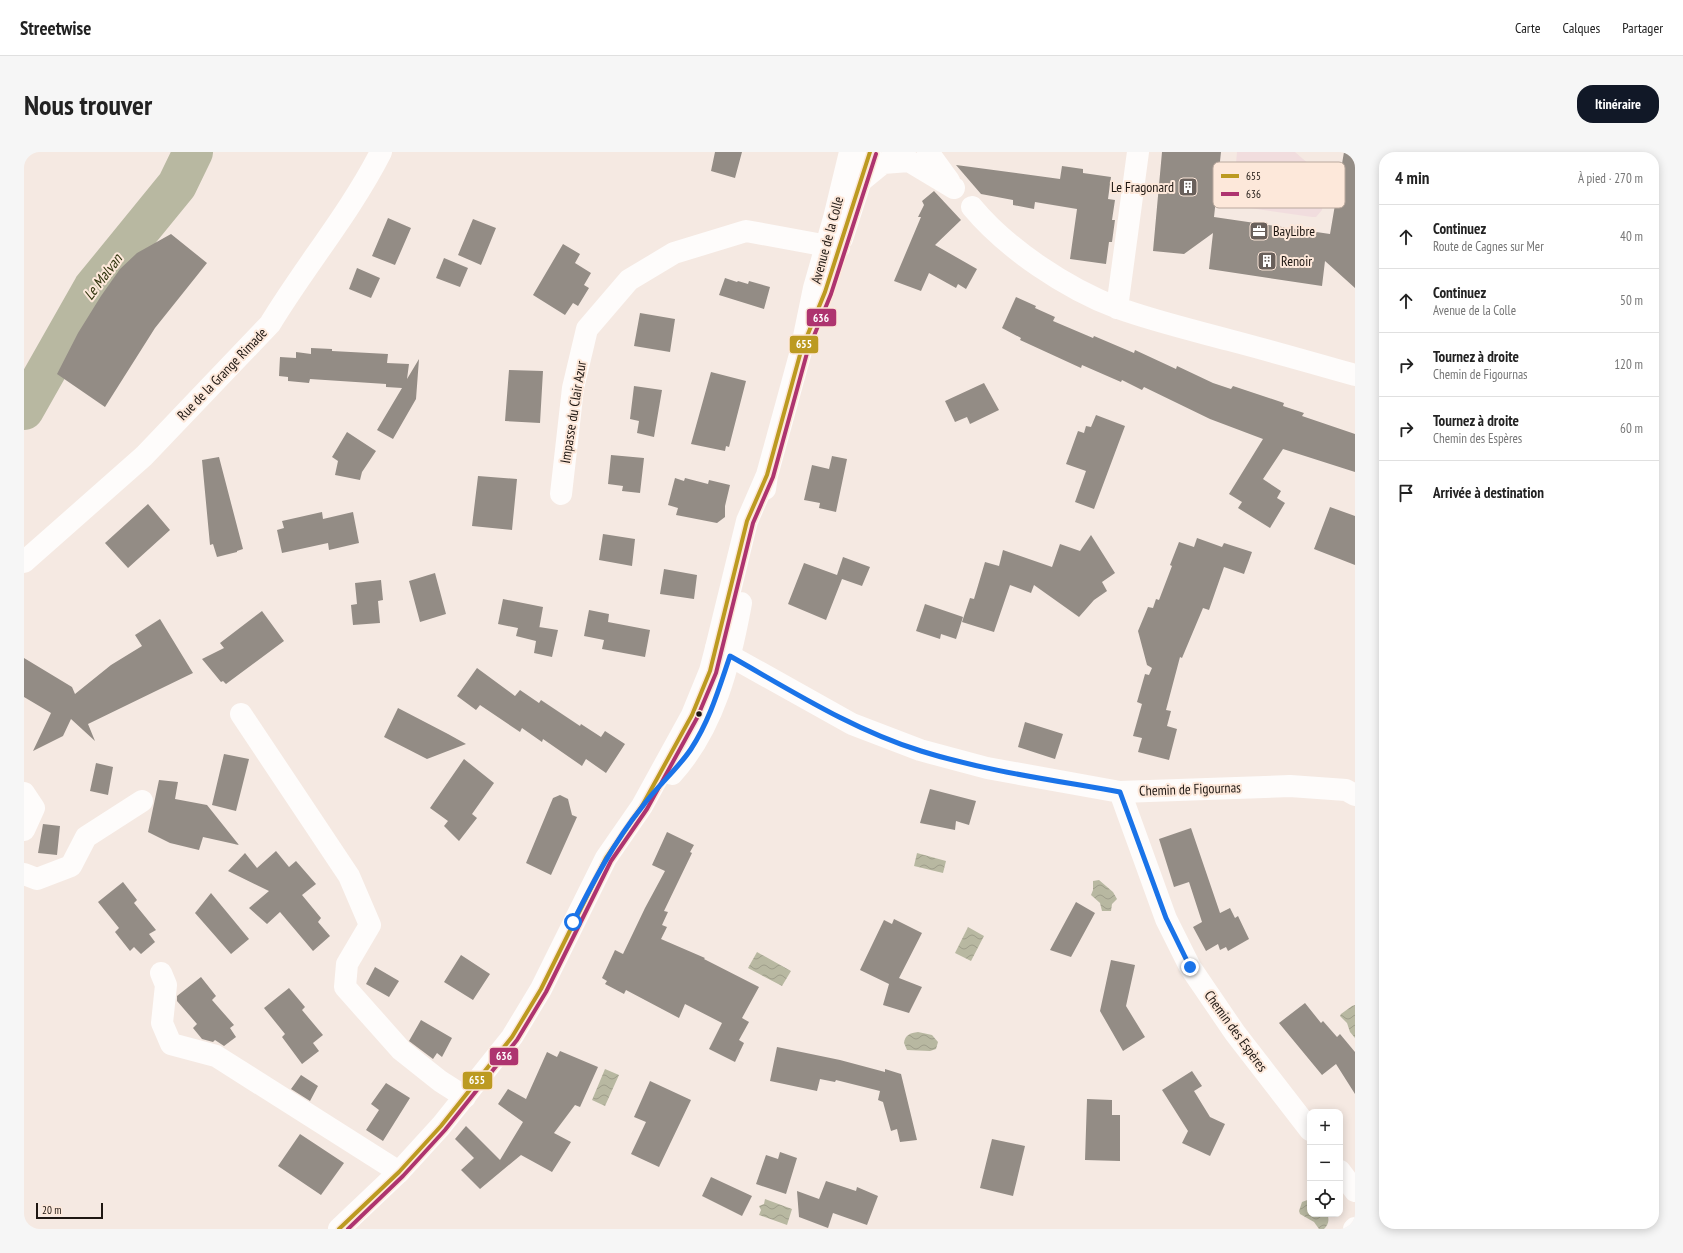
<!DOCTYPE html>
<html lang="fr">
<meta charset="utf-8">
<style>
:root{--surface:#fff;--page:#f6f6f6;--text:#222;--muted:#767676;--line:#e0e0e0;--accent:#111827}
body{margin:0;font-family:"PT Sans Narrow",sans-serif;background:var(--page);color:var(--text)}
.controls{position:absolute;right:12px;bottom:12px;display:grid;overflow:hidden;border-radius:8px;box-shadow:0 2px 10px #0003}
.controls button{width:36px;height:36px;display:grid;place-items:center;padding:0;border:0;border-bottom:1px solid var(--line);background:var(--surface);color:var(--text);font:20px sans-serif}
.scale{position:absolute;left:12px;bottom:10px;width:67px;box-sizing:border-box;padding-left:4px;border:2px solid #1e1712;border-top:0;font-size:11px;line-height:14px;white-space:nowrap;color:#1e1712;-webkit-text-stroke:3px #fde8da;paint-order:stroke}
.stop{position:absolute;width:12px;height:12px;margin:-9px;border:3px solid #1a73e8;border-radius:50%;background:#fff}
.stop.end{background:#1a73e8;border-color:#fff;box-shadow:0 1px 4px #0008}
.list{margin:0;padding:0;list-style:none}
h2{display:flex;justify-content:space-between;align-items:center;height:52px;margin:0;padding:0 16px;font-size:17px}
h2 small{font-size:13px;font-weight:400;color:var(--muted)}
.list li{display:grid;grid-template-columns:26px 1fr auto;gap:12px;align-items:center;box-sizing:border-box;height:64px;padding:0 16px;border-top:1px solid var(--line)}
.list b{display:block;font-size:15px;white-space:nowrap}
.list p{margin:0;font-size:13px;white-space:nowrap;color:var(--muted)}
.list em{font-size:13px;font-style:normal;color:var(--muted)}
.icon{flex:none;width:22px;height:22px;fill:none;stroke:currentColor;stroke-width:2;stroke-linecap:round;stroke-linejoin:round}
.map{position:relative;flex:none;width:1331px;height:1077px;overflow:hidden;border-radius:16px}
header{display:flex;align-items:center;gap:24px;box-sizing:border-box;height:56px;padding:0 20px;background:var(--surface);border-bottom:1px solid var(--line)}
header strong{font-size:19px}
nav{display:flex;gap:22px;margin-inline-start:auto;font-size:14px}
.intro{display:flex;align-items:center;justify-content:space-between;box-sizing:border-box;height:96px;padding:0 24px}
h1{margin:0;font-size:28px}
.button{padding:10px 18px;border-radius:16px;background:var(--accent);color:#fff;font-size:14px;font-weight:700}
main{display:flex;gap:24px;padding:0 24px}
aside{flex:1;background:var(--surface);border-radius:16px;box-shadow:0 2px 10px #0003}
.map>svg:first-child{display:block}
.green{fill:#f1ddde}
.water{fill:url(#water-waves)}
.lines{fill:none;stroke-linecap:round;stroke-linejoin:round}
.river{stroke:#b8b8a1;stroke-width:40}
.building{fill:#938c85}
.street{stroke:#fefcfb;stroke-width:22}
.secondary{stroke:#fefcfb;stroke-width:22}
.bus-1-casing{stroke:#fde8da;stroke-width:7}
.bus-2-casing{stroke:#fde8da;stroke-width:7}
.bus-1{stroke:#bc9a21;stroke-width:4}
.bus-2{stroke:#ae346f;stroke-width:4}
.route{stroke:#1a73e8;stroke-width:5}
.bus-dot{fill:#1e1712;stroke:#fde8da;stroke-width:1.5}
.labels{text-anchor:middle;stroke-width:4;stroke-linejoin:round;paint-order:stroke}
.poi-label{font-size:14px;fill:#1e1712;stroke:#fde8da;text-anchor:start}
.street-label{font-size:14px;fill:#1e1712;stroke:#fde8da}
.water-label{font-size:15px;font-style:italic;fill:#2e320b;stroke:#fde8da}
.key{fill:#fde8da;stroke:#baa99e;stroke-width:1}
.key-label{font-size:11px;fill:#1e1712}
.line-badge{stroke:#fde8da;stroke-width:1.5}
.badge-label{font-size:11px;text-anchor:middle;font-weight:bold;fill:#fff}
</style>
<header>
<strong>Streetwise</strong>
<nav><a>Carte</a><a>Calques</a><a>Partager</a></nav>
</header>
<div class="intro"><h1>Nous trouver</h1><a class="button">Itinéraire</a></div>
<main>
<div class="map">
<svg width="1331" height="1077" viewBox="0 0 1331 1077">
<defs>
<pattern id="water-waves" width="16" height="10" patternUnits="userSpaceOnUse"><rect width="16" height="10" fill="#b8b8a1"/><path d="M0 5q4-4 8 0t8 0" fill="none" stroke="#9e9d8a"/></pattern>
</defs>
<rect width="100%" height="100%" fill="#f5e9e2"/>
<!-- green -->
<path class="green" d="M 1213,0 L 1271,0 L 1302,27 L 1303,31 L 1298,58 L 1292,65 L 1288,65 L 1212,54 L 1209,51 L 1209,46 Z"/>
<!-- water -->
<path class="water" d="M 893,701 L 922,709 L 919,721 L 890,714 Z
M 1075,728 L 1089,740 L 1093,747 L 1088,752 L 1087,759 L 1078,759 L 1076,751 L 1067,743 L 1069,738 L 1069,729 Z
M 944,775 L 960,784 L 947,809 L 931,801 Z
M 733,800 L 767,819 L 758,834 L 724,816 Z
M 1331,853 L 1331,886 L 1326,880 L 1323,871 L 1316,864 L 1317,862 L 1328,854 Z
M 894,880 L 908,883 L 914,890 L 912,897 L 906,899 L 883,898 L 880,891 C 881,883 886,881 894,880 Z
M 581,917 L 595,923 L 581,954 L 568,948 Z
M 741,1047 L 768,1057 L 763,1073 L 735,1063 L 737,1058 L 735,1054 L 740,1052 Z
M 1286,1047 L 1286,1062 L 1303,1062 C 1306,1068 1304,1073 1300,1077 L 1295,1077 L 1290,1070 L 1276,1062 L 1275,1059 L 1278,1050 Z"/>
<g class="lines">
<!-- river -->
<path class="river" d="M 0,258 L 69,136 L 153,33 L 169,0"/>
</g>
<!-- building -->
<path class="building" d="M 691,0 L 718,0 L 711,26 L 687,19 Z
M 1138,0 L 1197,0 L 1190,65 L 1306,82 L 1320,0 L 1331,0 L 1331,136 L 1301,109 L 1298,134 L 1185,117 L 1189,81 L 1160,102 L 1129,99 Z
M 932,13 L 1036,27 L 1038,14 L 1059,17 L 1059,21 L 1087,25 L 1084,47 L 1091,48 L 1088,68 L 1091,68 L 1088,90 L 1085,90 L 1082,112 L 1046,107 L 1053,57 L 1011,50 L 1010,57 L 989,53 L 989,48 L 957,42 Z
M 910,39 L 937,68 L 911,93 L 953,117 L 942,137 L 934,132 L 932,136 L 905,121 L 897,139 L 870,129 L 897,65 L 894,65 L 900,53 L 898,49 Z
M 364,66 L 387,76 L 371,113 L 348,104 Z
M 449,67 L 472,76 L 457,113 L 434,103 Z
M 147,82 L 183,111 L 131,176 L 81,255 L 33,222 L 54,181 L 77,144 L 96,117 L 113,101 Z
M 539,92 L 556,102 L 551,111 L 567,121 L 560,133 L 565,136 L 554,154 L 549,151 L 541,163 L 509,143 Z
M 420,106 L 444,116 L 436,135 L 412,126 Z
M 333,116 L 356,126 L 347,146 L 325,137 Z
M 701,126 L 713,130 L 714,129 L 724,132 L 725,129 L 746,135 L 740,157 L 695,143 Z
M 992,145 L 1012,154 L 1011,156 L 1031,165 L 1029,169 L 1069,186 L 1070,184 L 1110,201 L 1111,198 L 1152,217 L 1153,214 L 1189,231 L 1207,237 L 1209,234 L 1260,251 L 1259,254 L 1280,261 L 1278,264 L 1331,282 L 1331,320 L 1259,297 L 1239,327 L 1257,339 L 1253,346 L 1261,351 L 1246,376 L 1214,356 L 1218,350 L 1205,342 L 1239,287 L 1186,267 L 1120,235 L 1118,238 L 1098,228 L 1097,230 L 1058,213 L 1057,216 L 996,188 L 997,186 L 978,176 Z
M 616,161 L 651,167 L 646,200 L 610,194 Z
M 287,196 L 308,197 L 308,199 L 364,202 L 363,211 L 385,212 L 383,227 L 395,207 L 392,247 L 369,287 L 353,278 L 378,236 L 362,235 L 362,232 L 286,227 L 285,231 L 264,229 L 264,225 L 255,224 L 256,205 L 272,206 L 272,200 L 287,202 Z
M 485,218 L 519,219 L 516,271 L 481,269 Z
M 687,220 L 722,229 L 705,295 L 702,294 L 701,299 L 667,292 Z
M 960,231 L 975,258 L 946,272 L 943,265 L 931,270 L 921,249 Z
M 610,234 L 638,238 L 630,285 L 613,281 L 615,269 L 606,267 Z
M 1072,263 L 1101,274 L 1070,357 L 1051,350 L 1062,319 L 1042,312 L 1054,279 L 1060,281 L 1062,274 L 1067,275 Z
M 323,280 L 352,299 L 338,320 L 336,328 L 311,323 L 314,309 L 308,305 Z
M 587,303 L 620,306 L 616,341 L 598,339 L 599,334 L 584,332 Z
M 808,304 L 823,307 L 812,360 L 795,356 L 796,351 L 780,348 L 788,313 L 805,317 Z
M 195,305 L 219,397 L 213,399 L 213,400 L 193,405 L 189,392 L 186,393 L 178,308 Z
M 454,324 L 493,327 L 488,378 L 448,374 Z
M 651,326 L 660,329 L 661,326 L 684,332 L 685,328 L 706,333 L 701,354 L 701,365 L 693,371 L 652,363 L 654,356 L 644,353 Z
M 124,352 L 146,378 L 104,416 L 81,391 Z
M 1306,355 L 1331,364 L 1331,413 L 1290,397 Z
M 298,360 L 299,367 L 329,360 L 335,391 L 305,398 L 304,391 L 258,401 L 253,378 L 260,376 L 258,369 Z
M 579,382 L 611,387 L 608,414 L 575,408 Z
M 1067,383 L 1091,421 L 1078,430 L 1083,439 L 1070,448 L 1055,465 L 1010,433 L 1007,441 L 986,433 L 970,480 L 938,470 L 946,446 L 950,447 L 961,410 L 975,414 L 979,398 L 1028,415 L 1036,392 L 1056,399 Z
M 1173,386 L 1198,395 L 1200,391 L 1228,400 L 1220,422 L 1200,415 L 1185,458 L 1179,456 L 1158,506 L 1156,505 L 1142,558 L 1147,559 L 1143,574 L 1153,577 L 1145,608 L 1114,600 L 1118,586 L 1109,584 L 1118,552 L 1113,550 L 1121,522 L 1125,523 L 1128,516 L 1123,513 L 1114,479 L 1124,455 L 1129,456 L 1132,447 L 1135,448 L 1148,414 L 1146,413 L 1155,390 L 1170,395 Z
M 819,405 L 846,415 L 838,434 L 818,427 L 802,468 L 764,452 L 780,411 L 813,423 Z
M 640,417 L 673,423 L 670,447 L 636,442 Z
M 411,421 L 422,462 L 396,470 L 385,429 Z
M 357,428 L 359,448 L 354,449 L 356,471 L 329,473 L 327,453 L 333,452 L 331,431 Z
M 479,447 L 519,455 L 514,483 L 515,475 L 534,478 L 528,505 L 510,501 L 512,489 L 492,484 L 494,476 L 474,472 Z
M 901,452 L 939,465 L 932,487 L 917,482 L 916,487 L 892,479 Z
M 565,458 L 585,462 L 584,470 L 626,478 L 621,505 L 578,497 L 580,488 L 560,484 Z
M 238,459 L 260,489 L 202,532 L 199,529 L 197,530 L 178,507 L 200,496 L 196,491 Z
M 136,467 L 169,521 L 64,572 L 71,589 L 47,567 L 39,584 L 9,599 L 27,561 L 0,545 L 0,506 L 48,535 L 51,542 L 87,513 L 118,494 L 111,483 Z
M 453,516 L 491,544 L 496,538 L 515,551 L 517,548 L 556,574 L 557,572 L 577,585 L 581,579 L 601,592 L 582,621 L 562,607 L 558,614 L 519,587 L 518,590 L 498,576 L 496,580 L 456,553 L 452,558 L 433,544 Z
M 374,556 L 424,582 L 442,592 L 403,607 L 360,585 Z
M 1001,570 L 1039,582 L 1031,607 L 994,595 Z
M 200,602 L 225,607 L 212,659 L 188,653 Z
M 440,607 L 470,631 L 448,662 L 453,666 L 435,689 L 420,674 L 424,669 L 406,656 Z
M 72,611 L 89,615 L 84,643 L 66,639 Z
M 135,628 L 154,630 L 151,647 L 183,653 L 215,693 L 179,685 L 175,698 L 146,691 L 124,680 Z
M 906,637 L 952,649 L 945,673 L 932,669 L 931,678 L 896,671 Z
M 536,643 L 544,647 L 548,663 L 553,665 L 527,723 L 502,711 L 529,646 Z
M 19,672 L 36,674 L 33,703 L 14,701 Z
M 1167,676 L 1196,761 L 1206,756 L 1211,766 L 1214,764 L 1225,787 L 1204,799 L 1202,795 L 1196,798 L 1194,792 L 1182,799 L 1169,775 L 1178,770 L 1165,730 L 1150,735 L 1135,687 Z
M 643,680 L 670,693 L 666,700 L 668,701 L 640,759 L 644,760 L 638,773 L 643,775 L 637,787 L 681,806 L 680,807 L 735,835 L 718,866 L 725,870 L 715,888 L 720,891 L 711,910 L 685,897 L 698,871 L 661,852 L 655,866 L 602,838 L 600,842 L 581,832 L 583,829 L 578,826 L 591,798 L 599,802 L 621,756 L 641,719 L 628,713 Z
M 252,699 L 265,715 L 272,709 L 292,732 L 278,743 L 297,766 L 294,770 L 306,784 L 289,799 L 256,760 L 243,772 L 225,756 L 245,739 L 204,719 L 221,701 L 233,716 Z
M 99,730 L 113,748 L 110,751 L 132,778 L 125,782 L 131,790 L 117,802 L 110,795 L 106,799 L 91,780 L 95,776 L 74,750 Z
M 187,741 L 225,787 L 207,802 L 171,761 Z
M 1052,750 L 1071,761 L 1047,805 L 1026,798 Z
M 870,767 L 898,781 L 875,826 L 898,835 L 885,861 L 859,853 L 865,832 L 836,818 L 860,768 L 868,772 Z
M 437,803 L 466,822 L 449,848 L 420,830 Z
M 1087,808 L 1111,813 L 1102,854 L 1121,885 L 1099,899 L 1076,859 Z
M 351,815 L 375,829 L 365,845 L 342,832 Z
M 177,825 L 192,844 L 188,848 L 210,873 L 206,876 L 212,885 L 200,894 L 191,888 L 189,890 L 178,887 L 169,876 L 173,872 L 153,849 L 153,844 Z
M 265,836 L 281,855 L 278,858 L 299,883 L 289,891 L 295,899 L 278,912 L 258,885 L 261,882 L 240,856 Z
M 1281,851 L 1297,871 L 1299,869 L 1313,885 L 1316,882 L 1331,900 L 1331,942 L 1312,912 L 1298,923 L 1255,871 Z
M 397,868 L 428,886 L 418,905 L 413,901 L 409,907 L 385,889 Z
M 753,895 L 816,908 L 861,920 L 861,917 L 877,922 L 893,988 L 876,990 L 873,977 L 867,979 L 859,950 L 854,948 L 856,939 L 812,928 L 811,930 L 796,927 L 793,939 L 746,929 Z
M 536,899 L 574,915 L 556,955 L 551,953 L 530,981 L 547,990 L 528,1020 L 497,1003 L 456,1037 L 437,1018 L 450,1006 L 431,987 L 442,974 L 476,1008 L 499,970 L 474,952 L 484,937 L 502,947 L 523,900 L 533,905 Z
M 1168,919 L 1178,934 L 1170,939 L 1186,965 L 1201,972 L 1186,1004 L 1158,991 L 1164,979 L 1138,938 Z
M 277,923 L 294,934 L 286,949 L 267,937 Z
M 626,929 L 667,948 L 635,1015 L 607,1002 L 622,970 L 610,965 Z
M 362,931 L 386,946 L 359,989 L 342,978 L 355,958 L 347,952 Z
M 1063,947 L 1088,948 L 1088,963 L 1096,963 L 1096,1009 L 1061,1008 Z
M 276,982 L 320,1011 L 297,1043 L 254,1014 Z
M 968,987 L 1001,994 L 989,1044 L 956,1036 Z
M 756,1000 L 773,1006 L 762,1042 L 732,1032 L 742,1003 L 754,1007 Z
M 687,1025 L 728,1044 L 718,1064 L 678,1044 Z
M 802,1029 L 832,1039 L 833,1035 L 854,1044 L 843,1073 L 809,1061 L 804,1076 L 775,1065 L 773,1039 L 795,1047 Z"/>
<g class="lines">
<!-- street -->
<path class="street" d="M 904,0 L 925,29
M 837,29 L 859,11 L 885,9 L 930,36
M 948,55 C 983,97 1043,137 1094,156 C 1130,169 1168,178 1205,188 C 1247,199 1289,211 1331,223
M 1093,156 L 1114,0
M 537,342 L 549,236 L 563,177 L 605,128 L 650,101 L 722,79 L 815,96
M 0,410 L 120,304 L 246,172 C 281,114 326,61 357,0
M 692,496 L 828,572 L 896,598 L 963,616 L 1096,640 L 1266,634 L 1322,638 L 1331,643
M 217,562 L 325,724 L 346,773 L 323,812 L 321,835 L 377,898 L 416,929 L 441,945
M 1096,640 L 1142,767 L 1166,815 L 1211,881 L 1286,978
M 0,641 L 10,656 L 0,678
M 0,722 L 13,727 L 47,714 L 62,685 L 118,649
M 137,821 L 142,833 L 138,871 L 147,892 L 192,904 L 375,1020
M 1316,1019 L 1331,1039
M 1330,1077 L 1331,1076"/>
<!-- secondary -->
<path class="secondary" d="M 818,87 L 846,0
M 741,337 L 743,323 L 777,199 L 790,136 L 810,66 L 826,0
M 648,622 C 690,576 706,511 717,451
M 315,1077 L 375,1020 L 417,974 L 488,885 L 517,837 L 582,706 L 618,654 L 668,563 L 686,519 L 692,496 L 723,369 L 743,323"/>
<!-- bus-1 casing -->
<g class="bus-1-casing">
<path id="bus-1" d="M 315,1077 L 375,1020 L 417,974 L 488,885 L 517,837 L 582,706 L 618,654 L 668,563 L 686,519 L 723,369 L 743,323 L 777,199 L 801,140 L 846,0"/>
</g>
<!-- bus-2 casing -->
<g class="bus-2-casing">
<path id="bus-2" d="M 324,1077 L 379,1024 L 421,978 L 493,888 L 522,840 L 587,709 L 623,657 L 673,566 L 692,521 L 729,371 L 749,325 L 783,201 L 807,142 L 852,2"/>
</g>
<!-- bus-1 -->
<use href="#bus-1" class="bus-1"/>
<!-- bus-2 -->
<use href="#bus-2" class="bus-2"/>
</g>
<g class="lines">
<!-- route -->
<path class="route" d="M 549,770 C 569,730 590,690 618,655 C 633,634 653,618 667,597 C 686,568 695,536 706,504 C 768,539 829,578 897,599 C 961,619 1029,628 1096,640 L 1142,766 L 1166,815"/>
</g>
<!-- icons -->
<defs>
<g id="building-square" transform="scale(1)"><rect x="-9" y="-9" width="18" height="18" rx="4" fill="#69605b" stroke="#fde8da"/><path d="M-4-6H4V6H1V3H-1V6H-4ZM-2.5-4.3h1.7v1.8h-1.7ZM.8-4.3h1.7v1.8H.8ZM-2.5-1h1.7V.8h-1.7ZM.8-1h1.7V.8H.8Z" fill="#fff"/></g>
<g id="office-square" transform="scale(1)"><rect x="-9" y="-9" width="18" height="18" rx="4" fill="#69605b" stroke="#fde8da"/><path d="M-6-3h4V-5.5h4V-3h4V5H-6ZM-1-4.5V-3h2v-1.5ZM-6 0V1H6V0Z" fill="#fff"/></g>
</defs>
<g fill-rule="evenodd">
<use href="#building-square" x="1164" y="35"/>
<use href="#office-square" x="1235" y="79"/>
<use href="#building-square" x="1243" y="109"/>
</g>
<!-- markers -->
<circle class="bus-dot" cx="675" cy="562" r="3.5"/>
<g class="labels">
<!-- poi labels -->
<g class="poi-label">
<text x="1150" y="40" text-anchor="end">Le Fragonard</text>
<text x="1249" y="84">BayLibre</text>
<text x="1257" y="114">Renoir</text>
</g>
<!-- street labels -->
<g class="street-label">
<text transform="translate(803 88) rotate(-75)" y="5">Avenue de la Colle</text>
<text transform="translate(198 222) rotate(-46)" y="5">Rue de la Grange Rimade</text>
<text transform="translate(549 260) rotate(-81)" y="5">Impasse du Clair Azur</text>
<text transform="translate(1166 637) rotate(-2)" y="5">Chemin de Figournas</text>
<text transform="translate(1212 879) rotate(54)" y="5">Chemin des Espères</text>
</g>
<!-- water labels -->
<g class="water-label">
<text transform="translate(79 125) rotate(-53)" y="5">Le Malvan</text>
</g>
</g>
<!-- legend -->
<rect x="1189" y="10" width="132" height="46" rx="6" class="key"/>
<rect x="1197" y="22" width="18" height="4" fill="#bc9a21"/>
<rect x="1197" y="40" width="18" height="4" fill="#ae346f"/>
<g class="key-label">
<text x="1222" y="28">655</text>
<text x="1222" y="46">636</text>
</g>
<g class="line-badge">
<rect x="782" y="156" width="31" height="19" rx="4" fill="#ae346f"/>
<rect x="765" y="183" width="30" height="19" rx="4" fill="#bc9a21"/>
<rect x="465" y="895" width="30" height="19" rx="4" fill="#ae346f"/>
<rect x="438" y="919" width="31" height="19" rx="4" fill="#bc9a21"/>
</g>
<g class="badge-label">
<text x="797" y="170">636</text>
<text x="780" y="196">655</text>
<text x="480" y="908">636</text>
<text x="453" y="932">655</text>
</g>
</svg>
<div class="controls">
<button>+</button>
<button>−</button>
<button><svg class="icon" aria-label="locate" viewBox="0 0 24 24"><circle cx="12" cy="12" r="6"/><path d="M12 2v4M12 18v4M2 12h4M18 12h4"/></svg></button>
</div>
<div class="scale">20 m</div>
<div class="stop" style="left:549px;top:770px"></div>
<div class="stop end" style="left:1166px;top:815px"></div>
</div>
<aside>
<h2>4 min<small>À pied · 270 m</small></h2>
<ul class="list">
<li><svg class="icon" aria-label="ahead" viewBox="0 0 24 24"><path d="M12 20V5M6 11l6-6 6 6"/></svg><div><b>Continuez</b><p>Route de Cagnes sur Mer</p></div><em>40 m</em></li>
<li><svg class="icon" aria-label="ahead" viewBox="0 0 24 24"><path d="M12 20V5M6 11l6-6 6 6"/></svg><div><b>Continuez</b><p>Avenue de la Colle</p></div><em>50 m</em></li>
<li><svg class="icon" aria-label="right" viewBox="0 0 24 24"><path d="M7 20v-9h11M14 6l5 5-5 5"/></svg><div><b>Tournez à droite</b><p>Chemin de Figournas</p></div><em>120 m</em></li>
<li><svg class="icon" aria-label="right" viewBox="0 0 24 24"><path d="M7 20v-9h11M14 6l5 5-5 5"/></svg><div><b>Tournez à droite</b><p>Chemin des Espères</p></div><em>60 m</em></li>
<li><svg class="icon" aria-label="arrive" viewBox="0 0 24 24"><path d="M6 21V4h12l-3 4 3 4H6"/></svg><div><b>Arrivée à destination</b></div></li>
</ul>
</aside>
</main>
